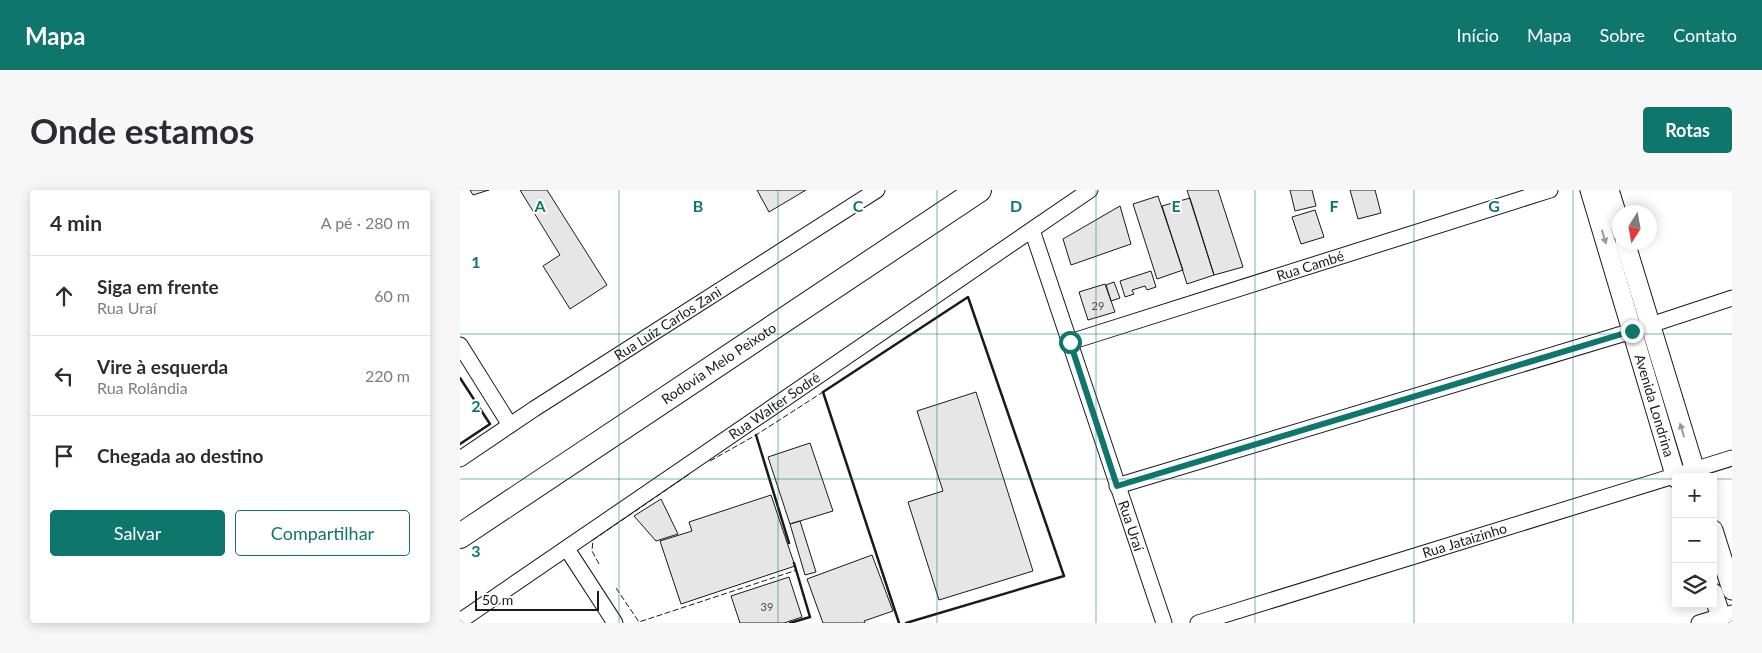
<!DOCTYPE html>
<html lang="pt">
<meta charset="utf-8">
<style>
:root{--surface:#fff;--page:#f7f7f7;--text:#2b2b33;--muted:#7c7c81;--line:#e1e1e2;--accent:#0f766e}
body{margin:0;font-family:Lato,sans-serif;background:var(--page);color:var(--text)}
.controls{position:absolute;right:15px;bottom:15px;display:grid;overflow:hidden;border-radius:5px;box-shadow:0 2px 12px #0003}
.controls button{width:45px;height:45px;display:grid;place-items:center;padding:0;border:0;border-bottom:1px solid var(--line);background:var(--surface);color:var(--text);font:25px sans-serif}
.compass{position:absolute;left:1152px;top:15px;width:45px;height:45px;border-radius:50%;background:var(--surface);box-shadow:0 2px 12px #0003;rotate:191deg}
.scale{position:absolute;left:15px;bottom:12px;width:124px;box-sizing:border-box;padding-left:5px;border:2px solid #1a1a1a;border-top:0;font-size:14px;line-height:18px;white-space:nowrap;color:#1a1a1a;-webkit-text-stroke:4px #fff;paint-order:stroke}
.stop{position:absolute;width:15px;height:15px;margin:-11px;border:4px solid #0f766e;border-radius:50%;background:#fff}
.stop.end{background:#0f766e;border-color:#fff;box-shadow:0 1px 5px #0008}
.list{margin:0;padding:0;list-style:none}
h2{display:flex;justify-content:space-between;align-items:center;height:65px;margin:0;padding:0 20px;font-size:21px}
h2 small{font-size:16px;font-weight:400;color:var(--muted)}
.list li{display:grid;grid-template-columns:32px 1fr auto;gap:15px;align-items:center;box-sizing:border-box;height:80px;padding:0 20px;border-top:1px solid var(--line)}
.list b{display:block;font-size:19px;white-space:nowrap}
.list p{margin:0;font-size:16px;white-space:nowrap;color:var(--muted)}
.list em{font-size:16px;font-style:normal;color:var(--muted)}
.actions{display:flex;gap:10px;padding:15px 20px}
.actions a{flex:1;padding:11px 0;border:1px solid var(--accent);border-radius:5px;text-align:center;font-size:18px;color:var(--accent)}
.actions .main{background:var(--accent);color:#fff}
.icon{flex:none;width:28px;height:28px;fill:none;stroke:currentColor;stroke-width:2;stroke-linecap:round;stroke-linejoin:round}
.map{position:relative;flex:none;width:1272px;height:433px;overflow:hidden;border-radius:5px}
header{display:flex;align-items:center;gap:30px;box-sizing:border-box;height:70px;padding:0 25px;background:var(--accent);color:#fff}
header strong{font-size:24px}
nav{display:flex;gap:28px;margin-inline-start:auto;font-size:18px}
.intro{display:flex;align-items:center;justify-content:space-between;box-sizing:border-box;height:120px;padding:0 30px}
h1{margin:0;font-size:35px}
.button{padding:12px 22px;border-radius:5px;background:var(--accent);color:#fff;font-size:18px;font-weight:700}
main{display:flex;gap:30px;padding:0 30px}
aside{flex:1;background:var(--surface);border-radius:5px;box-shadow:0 2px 12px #0003}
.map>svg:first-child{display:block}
.building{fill:#e6e6e6;stroke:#1a1a1a}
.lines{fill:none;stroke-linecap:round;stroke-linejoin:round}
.minor-casing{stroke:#1a1a1a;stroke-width:17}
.tertiary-casing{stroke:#1a1a1a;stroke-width:21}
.primary-casing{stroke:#1a1a1a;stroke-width:26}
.minor{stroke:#fff;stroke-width:15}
.tertiary{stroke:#fff;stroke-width:19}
.primary{stroke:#fff;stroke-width:24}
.fence{stroke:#1a1a1a;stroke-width:1;stroke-dasharray:6 2.5;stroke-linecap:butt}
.wall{stroke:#1a1a1a;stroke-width:2.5}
.oneway{fill:#989898}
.route{stroke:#0f766e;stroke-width:6}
.grid{fill:none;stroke:#0f766e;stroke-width:1;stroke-opacity:0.55}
.labels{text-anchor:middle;stroke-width:4;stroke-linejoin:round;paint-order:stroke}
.number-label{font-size:11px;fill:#4d4d4d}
.street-label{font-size:14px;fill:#1a1a1a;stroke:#fff}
.grid-label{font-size:16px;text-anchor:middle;font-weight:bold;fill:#0f766e;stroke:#fff;stroke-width:4;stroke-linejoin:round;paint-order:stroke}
</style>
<header>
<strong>Mapa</strong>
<nav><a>Início</a><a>Mapa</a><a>Sobre</a><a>Contato</a></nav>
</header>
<div class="intro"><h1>Onde estamos</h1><a class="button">Rotas</a></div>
<main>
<aside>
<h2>4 min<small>A pé · 280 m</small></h2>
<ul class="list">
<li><svg class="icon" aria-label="ahead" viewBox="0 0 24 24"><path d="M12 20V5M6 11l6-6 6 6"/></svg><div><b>Siga em frente</b><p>Rua Uraí</p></div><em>60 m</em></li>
<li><svg class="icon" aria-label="left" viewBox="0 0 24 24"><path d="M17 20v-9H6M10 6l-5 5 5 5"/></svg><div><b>Vire à esquerda</b><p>Rua Rolândia</p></div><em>220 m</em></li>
<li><svg class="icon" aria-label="arrive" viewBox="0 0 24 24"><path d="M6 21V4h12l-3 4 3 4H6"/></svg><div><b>Chegada ao destino</b></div></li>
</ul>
<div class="actions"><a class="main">Salvar</a><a>Compartilhar</a></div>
</aside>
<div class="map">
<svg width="1272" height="433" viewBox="0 0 1272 433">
<rect width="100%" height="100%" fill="#fff"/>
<!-- building -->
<path class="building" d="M 10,0 L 29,0 L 13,5 Z
M 60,0 L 87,0 L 147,95 L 110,119 L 83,76 L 100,65 Z
M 297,0 L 346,0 L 309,22 Z
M 727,0 L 758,0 L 783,77 L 754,85 Z
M 830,0 L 852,0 L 856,16 L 835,21 Z
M 890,0 L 915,0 L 921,23 L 898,29 Z
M 698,6 L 723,80 L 697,89 L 673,14 Z
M 730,8 L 754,85 L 727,94 L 702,16 Z
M 660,16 L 671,54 L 611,75 L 603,49 Z
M 855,20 L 864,47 L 841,54 L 832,27 Z
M 691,81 L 696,97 L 687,100 L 685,96 L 672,100 L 674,104 L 665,107 L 660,91 Z
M 654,92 L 660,108 L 651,111 L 646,95 Z
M 645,94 L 655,122 L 628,130 L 619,102 Z
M 516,202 L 573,381 L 479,410 L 448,312 L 483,301 L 457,221 Z
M 350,253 L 373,321 L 330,334 L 308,267 Z
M 311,305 L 335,376 L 221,414 L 200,351 L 232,341 L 229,332 Z
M 201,309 L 218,344 L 196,351 L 174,326 Z
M 340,331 L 356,382 L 345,385 L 330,334 Z
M 412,365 L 433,421 L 404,431 L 405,433 L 363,433 L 347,389 Z
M 329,387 L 342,427 L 324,433 L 280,433 L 271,406 Z"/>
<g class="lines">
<!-- minor casing -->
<g class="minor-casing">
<g id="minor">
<path id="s1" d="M 572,40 C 617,171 659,302 704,433"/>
<path id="s2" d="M 610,152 L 1090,0"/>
<path d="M 0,155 L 50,235"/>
<path id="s3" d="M 0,269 L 74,219 L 417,0"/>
<path d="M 657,296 L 1172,141 L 1272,108"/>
<path d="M 107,359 L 155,433"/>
<path id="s4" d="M 0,431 L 630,0"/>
<path id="s5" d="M 738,433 L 1272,268"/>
<path d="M 1239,433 L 1272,423"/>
</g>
</g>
<!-- tertiary casing -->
<g class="tertiary-casing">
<g id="tertiary">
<path id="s6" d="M 1130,0 L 1216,288"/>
<path d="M 1149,0 L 1160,35"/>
<path d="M 1165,52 L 1237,287"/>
<path d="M 1253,340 L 1272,400"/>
<path d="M 1253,403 L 1263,433"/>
</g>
</g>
<!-- primary casing -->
<g class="primary-casing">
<g id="primary">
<path id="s7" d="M 0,346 L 519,0"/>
</g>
</g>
<!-- minor -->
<use href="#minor" class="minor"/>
<!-- tertiary -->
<use href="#tertiary" class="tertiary"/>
<!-- primary -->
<use href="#primary" class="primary"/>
<!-- fence -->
<path class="fence" d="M 250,271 L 296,245 L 363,202
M 139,374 L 132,361 L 133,350 L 231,283
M 156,398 L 179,432 L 337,380"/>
<!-- wall -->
<path class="wall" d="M 0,188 L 30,234 L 0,254
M 296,245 L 329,353
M 330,433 L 350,427 L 334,373
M 439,433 L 363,202 L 508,107 L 604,386 L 446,433"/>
</g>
<!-- one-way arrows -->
<defs><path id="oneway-solid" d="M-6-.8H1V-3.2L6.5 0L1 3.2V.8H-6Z" transform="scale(1.25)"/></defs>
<g class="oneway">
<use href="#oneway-solid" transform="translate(1144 47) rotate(73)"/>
<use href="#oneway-solid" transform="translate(1222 240) rotate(-107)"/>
</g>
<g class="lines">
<!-- route -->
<path class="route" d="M 610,152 L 657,296 L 1172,141"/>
</g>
<!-- grid -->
<path class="grid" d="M 159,0 L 159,433M 318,0 L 318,433M 477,0 L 477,433M 636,0 L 636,433M 795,0 L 795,433M 954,0 L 954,433M 1113,0 L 1113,433M 0,144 L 1272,144M 0,289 L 1216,289M 1253,289 L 1272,289"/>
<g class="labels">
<!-- number labels -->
<g class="number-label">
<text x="638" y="120">29</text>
<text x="307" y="421">39</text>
</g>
<!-- street labels -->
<g class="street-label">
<text dy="5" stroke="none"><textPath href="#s2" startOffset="252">Rua Cambé</textPath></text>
<text dy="5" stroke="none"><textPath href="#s3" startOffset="248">Rua Luiz Carlos Zani</textPath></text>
<text dy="5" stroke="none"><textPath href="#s7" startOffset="311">Rodovia Melo Peixoto</textPath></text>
<text dy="5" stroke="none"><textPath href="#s4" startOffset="381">Rua Walter Sodré</textPath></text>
<text dy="5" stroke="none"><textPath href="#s6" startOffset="225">Avenida Londrina</textPath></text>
<text dy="5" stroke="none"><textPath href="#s1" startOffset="312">Rua Uraí</textPath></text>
<text dy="5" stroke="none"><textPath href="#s5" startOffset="279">Rua Jataizinho</textPath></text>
</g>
</g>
<g class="grid-label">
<text x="80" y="22">A</text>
<text x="238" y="22">B</text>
<text x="398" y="22">C</text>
<text x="556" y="22">D</text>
<text x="716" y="22">E</text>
<text x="874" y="22">F</text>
<text x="1034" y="22">G</text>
<text x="16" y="78">1</text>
<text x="16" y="222">2</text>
<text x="16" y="367">3</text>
</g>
</svg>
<div class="controls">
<button>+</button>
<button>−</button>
<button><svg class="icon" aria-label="layers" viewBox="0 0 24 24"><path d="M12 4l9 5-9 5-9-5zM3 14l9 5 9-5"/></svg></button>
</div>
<svg class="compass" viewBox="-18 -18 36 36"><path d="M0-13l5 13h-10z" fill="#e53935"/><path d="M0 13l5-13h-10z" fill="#7c7c81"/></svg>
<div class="scale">50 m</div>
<div class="stop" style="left:610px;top:152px"></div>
<div class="stop end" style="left:1172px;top:141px"></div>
</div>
</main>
